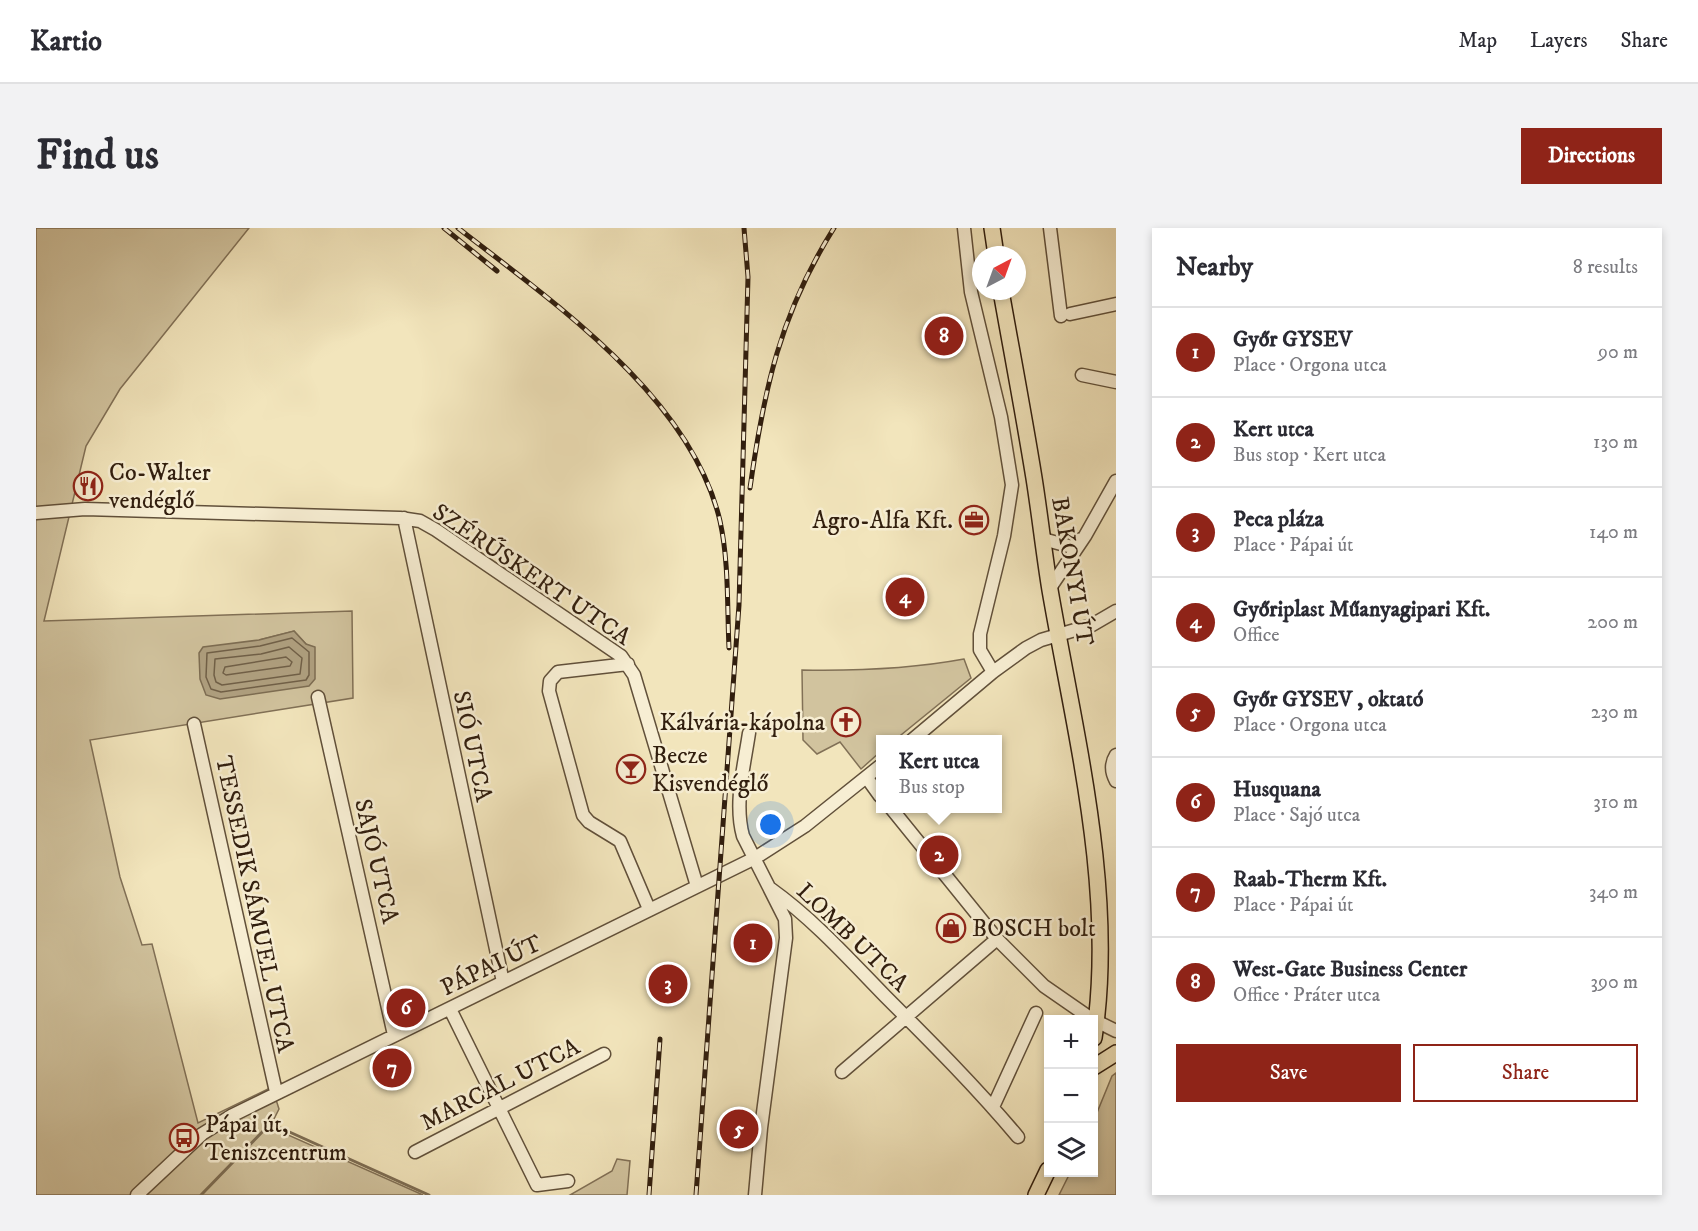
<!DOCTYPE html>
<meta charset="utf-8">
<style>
:root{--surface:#fff;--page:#f2f2f3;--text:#2b2b33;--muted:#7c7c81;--line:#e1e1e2;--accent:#8f2418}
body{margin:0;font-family:"IM FELL DW Pica",serif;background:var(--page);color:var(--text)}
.controls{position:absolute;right:18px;bottom:18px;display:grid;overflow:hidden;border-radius:0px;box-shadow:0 3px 9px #0003}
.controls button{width:54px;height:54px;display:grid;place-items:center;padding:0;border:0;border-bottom:2px solid var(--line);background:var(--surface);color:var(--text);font:30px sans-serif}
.compass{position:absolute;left:936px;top:18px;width:54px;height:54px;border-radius:50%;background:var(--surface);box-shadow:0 3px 9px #0003;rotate:41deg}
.you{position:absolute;left:735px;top:597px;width:21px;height:21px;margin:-15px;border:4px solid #fff;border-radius:50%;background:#1a73e8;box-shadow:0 0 0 9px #1a73e833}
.badge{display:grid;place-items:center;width:39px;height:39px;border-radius:50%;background:var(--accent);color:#fff;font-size:20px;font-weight:700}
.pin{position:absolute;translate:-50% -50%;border:3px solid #fff;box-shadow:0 2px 6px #0006}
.popup{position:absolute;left:840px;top:507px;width:126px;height:78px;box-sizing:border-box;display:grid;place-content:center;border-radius:0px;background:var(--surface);filter:drop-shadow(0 2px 4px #0005);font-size:20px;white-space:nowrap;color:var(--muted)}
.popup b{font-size:22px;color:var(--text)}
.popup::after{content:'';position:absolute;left:50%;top:100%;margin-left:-12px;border:12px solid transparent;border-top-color:var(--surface)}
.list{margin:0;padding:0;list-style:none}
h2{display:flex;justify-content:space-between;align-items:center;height:78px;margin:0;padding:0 24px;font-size:26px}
h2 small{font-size:20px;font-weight:400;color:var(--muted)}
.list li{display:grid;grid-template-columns:39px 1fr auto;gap:18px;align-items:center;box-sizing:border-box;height:90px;padding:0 24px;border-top:2px solid var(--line)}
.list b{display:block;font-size:22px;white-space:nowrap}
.list p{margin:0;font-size:20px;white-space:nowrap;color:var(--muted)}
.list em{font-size:20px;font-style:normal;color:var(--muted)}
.actions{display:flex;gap:12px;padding:18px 24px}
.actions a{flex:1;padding:14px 0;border:2px solid var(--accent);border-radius:0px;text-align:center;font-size:21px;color:var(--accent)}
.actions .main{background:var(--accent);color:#fff}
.icon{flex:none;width:33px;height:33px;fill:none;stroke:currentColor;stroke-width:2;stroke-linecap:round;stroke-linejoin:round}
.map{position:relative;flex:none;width:1080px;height:967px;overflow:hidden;border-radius:0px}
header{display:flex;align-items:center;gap:36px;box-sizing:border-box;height:84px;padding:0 30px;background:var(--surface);border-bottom:2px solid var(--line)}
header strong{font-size:28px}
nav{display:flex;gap:33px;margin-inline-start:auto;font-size:21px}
.intro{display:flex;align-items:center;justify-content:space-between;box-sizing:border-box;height:144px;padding:0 36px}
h1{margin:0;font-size:42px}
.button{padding:15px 27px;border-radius:0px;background:var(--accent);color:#fff;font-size:21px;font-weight:700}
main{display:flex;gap:36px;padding:0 36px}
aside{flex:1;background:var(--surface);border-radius:0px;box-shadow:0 3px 9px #0003}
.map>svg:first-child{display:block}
.green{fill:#d1c39e;stroke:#817056;stroke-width:1.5;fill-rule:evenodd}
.water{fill:#b0a181;stroke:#7d6d53;stroke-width:1.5}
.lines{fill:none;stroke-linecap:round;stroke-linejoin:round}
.shore{stroke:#706048;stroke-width:1.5}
.stream{stroke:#7d6d53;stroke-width:3}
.minor-casing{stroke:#61503a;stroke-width:15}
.major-casing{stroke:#311e0e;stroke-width:18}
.minor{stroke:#f7eed3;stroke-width:12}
.major{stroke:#f2e5bc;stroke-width:15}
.rail-casing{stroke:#311e0e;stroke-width:5}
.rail{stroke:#f7eed3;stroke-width:3;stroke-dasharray:9;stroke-linecap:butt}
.labels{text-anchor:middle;stroke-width:5;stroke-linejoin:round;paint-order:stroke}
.poi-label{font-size:24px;fill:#311e0e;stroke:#f7eed3;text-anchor:start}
.street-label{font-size:24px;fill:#311e0e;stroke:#f7eed3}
</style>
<header>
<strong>Kartio</strong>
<nav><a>Map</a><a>Layers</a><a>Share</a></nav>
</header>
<div class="intro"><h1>Find us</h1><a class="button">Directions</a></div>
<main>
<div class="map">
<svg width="1080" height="967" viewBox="0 0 1080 967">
<rect width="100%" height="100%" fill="#f2e5bc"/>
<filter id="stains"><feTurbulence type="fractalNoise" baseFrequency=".00333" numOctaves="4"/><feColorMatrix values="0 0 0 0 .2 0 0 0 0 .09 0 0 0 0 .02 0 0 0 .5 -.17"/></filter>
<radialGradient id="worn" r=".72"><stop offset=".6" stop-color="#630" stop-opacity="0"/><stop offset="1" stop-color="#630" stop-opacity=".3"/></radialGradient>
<!-- green -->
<path class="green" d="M 0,0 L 213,0 L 84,161 L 50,218 L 8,393 L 316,383 L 317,470 L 54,512 L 84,649 L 106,717 L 116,716 L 162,895 L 236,859 L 243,881 L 234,899 L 387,967 L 0,967 ZM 258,403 L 270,416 L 223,412 Z
M 928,431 L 935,450 L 860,511 L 844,512 L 844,524 L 825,541 L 804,514 L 781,526 L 767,512 L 766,442 C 821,443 874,441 928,431 Z
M 1080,845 L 1080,967 L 1023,967 L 1034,945 L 1058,944 L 1058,892 L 1076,848 Z
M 581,931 L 594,933 L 591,967 L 534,967 L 576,943 Z"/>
<!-- water -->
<path class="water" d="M 258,403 L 270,416 L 279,419 L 279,451 L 273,458 L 184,471 L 170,467 L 164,451 L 163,425 L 167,419 L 223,412 Z"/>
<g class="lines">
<!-- shore -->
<path class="shore" d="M 256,410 L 273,424 L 273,447 L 270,452 L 185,464 L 175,461 L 170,449 L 171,425 L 224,418 Z
M 253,419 L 266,430 L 264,446 L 186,457 L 180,454 L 178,447 L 179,431 L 225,426 Z
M 250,429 L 256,434 L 254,438 L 190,447 L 187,445 L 189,439 Z"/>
<!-- stream -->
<path class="stream" d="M 165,967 L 233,897 L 238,897 L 393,967"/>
<!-- minor casing -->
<g class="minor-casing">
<path id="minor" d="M 928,0 L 935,64 L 965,189 L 976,257 L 968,308 L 944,406 L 944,422 L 957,444
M 1014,0 L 1025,88
M 1034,86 L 1080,76
M 1046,147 L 1080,154
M 0,285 L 49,281 L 364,290 L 384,293 L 400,302 L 585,428 L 598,447 L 661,658
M 368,290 L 467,754
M 1007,311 L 1036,319 L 1045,311
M 1014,360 L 1049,308 L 1080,253
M 592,436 L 522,444 L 514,453 L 513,463 L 547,587 L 553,594 L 584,613 L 613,681
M 282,469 L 358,807
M 158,496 L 240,864
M 713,505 C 708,539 698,575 707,608 L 749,691 L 750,710 L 725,900 L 719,967
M 876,512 L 957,444 L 990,420 L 1005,412 L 1056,397 L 1080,383
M 1080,527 C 1075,535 1075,544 1080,553
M 831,550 L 844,568
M 855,580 L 961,711 L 1008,758 L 1057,792
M 735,661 C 777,691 813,731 849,768 C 895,814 941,860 982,909
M 414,781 L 501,957 L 532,953
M 1058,792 L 1080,803
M 806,844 L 961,711
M 957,879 L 1000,785
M 379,924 L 568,826
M 101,967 L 166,906 L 195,888 L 719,630 L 769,598 L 844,538"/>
</g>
<!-- major casing -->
<g class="major-casing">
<path id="major" d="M 956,0 L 960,27
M 965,63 C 976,125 988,188 998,250 C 1004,288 1008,325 1014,362 C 1039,507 1080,663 1058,810
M 1058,839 L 1080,825
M 1000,967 L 1012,942"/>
</g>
<!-- minor -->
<use href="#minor" class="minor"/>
<!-- major -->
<use href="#major" class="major"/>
<!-- rail casing -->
<g class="rail-casing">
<path id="rail" d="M 408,0 L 461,43
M 422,0 C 518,75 655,169 684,293 C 693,334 691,378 693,420
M 714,260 C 728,161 744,86 798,0
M 613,967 L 624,811
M 660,967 L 703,377 L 712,49 L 708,0"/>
</g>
<!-- rail -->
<use href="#rail" class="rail"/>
</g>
<!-- icons -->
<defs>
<g id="restaurant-ring" transform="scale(1.5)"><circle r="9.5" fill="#f7eed3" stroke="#8f2418" stroke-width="1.5"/><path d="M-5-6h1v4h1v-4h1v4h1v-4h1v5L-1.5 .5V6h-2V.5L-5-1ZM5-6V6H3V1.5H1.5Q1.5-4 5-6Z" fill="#8f2418"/></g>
<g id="office-ring" transform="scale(1.5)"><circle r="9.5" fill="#f7eed3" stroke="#8f2418" stroke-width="1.5"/><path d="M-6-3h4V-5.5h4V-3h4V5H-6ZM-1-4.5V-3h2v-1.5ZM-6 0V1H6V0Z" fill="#8f2418"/></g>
<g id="church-ring" transform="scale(1.5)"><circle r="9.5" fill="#f7eed3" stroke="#8f2418" stroke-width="1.5"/><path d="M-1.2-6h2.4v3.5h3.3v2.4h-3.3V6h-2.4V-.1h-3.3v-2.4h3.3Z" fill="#8f2418"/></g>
<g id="bar-ring" transform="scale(1.5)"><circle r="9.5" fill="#f7eed3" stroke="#8f2418" stroke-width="1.5"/><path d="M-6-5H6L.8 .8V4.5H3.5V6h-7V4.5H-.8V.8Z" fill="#8f2418"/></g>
<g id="shop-ring" transform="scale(1.5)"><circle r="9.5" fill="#f7eed3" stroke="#8f2418" stroke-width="1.5"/><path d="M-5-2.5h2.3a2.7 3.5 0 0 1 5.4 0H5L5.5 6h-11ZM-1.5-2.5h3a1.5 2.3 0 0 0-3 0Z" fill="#8f2418"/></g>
<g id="bus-ring" transform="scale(1.5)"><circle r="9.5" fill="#f7eed3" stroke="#8f2418" stroke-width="1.5"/><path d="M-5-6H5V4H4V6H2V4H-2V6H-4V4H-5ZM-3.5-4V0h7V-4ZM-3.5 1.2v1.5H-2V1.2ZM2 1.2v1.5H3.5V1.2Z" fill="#8f2418"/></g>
</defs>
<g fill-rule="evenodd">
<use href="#restaurant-ring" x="52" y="258"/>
<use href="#office-ring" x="938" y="292"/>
<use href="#church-ring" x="810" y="494"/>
<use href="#bar-ring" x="595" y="541"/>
<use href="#shop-ring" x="915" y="700"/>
<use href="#bus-ring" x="148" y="910"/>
</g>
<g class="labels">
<!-- poi labels -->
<g class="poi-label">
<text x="73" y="252">Co-Walter<tspan x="73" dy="28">vendéglő</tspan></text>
<text x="917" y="300" text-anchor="end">Agro-Alfa Kft.</text>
<text x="789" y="502" text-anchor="end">Kálvária-kápolna</text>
<text x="616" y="535">Becze<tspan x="616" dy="28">Kisvendéglő</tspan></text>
<text x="936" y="708">BOSCH bolt</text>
<text x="169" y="904">Pápai út,<tspan x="169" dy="28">Teniszcentrum</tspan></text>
</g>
<!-- street labels -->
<g class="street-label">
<text transform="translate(1037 343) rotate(80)" y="8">BAKONYI ÚT</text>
<text transform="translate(496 346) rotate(34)" y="8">SZÉRŰSKERT UTCA</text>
<text transform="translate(437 518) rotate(78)" y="8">SIÓ UTCA</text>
<text transform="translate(341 633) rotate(77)" y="8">SAJÓ UTCA</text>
<text transform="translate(219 676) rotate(78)" y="8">TESSEDIK SÁMUEL UTCA</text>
<text transform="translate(817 709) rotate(44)" y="8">LOMB UTCA</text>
<text transform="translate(455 737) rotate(-26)" y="8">PÁPAI ÚT</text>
<text transform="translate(464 856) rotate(-27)" y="8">MARCAL UTCA</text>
</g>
</g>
<rect width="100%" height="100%" filter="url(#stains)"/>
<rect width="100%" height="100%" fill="url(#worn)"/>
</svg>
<div class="controls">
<button>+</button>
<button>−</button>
<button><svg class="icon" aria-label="layers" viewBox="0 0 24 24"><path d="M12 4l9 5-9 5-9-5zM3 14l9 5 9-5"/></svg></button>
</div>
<svg class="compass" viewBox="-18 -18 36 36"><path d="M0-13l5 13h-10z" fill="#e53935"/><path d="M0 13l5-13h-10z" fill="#7c7c81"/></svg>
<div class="you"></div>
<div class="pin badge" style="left:717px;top:715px">1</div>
<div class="pin badge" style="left:903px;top:627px">2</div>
<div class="popup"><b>Kert utca</b>Bus stop</div>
<div class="pin badge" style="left:632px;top:756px">3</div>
<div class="pin badge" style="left:869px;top:369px">4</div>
<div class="pin badge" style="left:703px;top:901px">5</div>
<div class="pin badge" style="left:370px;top:780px">6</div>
<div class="pin badge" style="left:356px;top:840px">7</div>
<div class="pin badge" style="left:908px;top:108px">8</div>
</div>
<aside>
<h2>Nearby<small>8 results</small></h2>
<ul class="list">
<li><span class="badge">1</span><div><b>Győr GYSEV</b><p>Place · Orgona utca</p></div><em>90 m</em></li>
<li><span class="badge">2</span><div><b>Kert utca</b><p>Bus stop · Kert utca</p></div><em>130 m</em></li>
<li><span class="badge">3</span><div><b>Peca pláza</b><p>Place · Pápai út</p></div><em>140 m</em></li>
<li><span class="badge">4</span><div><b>Győriplast Műanyagipari Kft.</b><p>Office</p></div><em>200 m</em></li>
<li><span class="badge">5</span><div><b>Győr GYSEV , oktató</b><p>Place · Orgona utca</p></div><em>230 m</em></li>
<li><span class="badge">6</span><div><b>Husquana</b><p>Place · Sajó utca</p></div><em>310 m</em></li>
<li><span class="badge">7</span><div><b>Raab-Therm Kft.</b><p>Place · Pápai út</p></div><em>340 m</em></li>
<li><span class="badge">8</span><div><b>West-Gate Business Center</b><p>Office · Práter utca</p></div><em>390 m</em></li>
</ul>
<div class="actions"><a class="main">Save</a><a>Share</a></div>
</aside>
</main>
